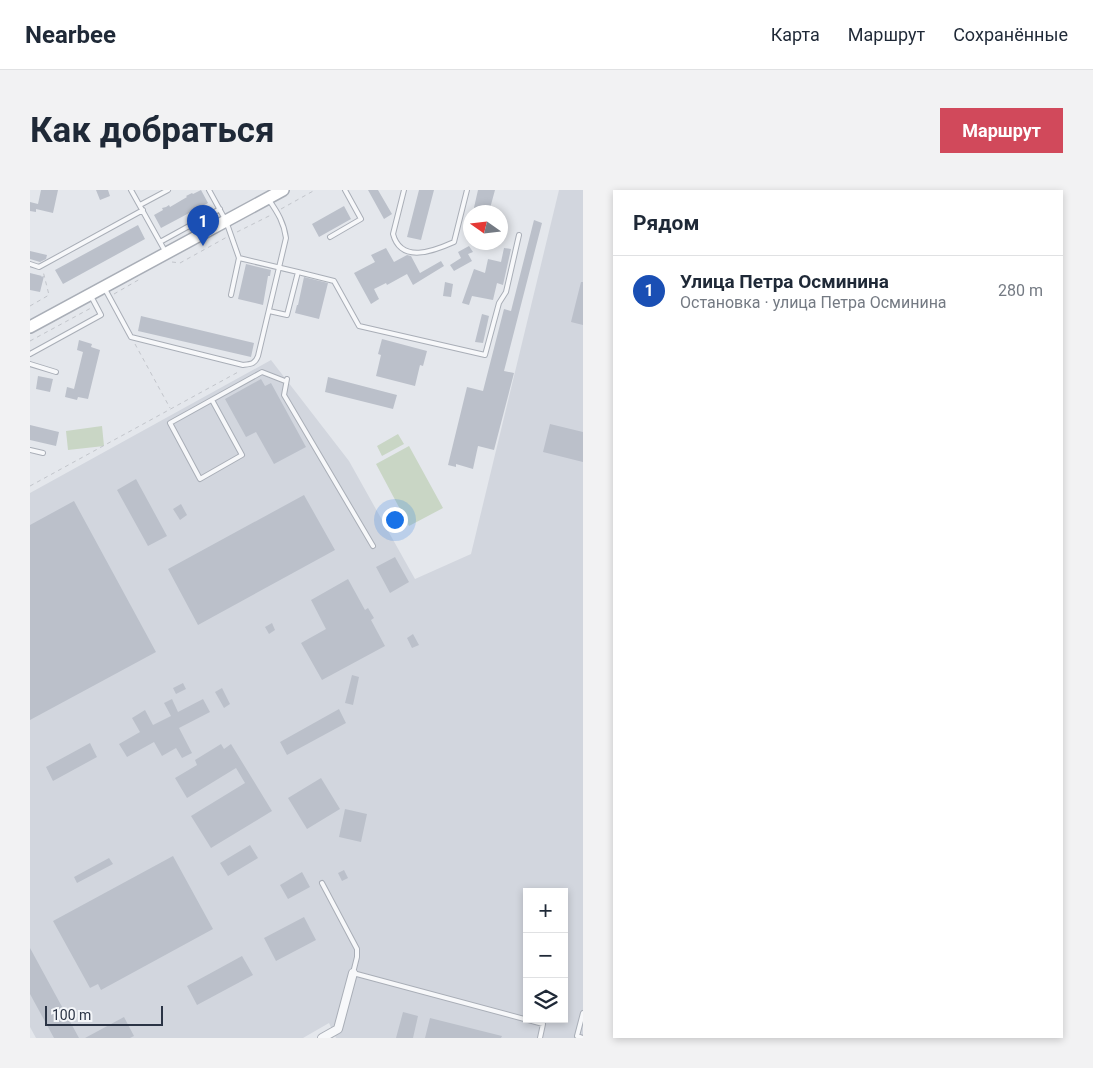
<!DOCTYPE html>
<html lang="ru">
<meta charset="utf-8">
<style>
:root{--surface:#fff;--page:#f2f2f3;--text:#1f2937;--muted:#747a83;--line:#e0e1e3;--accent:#d1495b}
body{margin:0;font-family:Roboto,sans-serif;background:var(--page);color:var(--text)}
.controls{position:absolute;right:15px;bottom:15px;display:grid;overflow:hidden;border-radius:0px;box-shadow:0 2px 8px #0003}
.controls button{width:45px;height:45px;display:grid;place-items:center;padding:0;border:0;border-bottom:1px solid var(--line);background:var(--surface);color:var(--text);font:25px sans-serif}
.compass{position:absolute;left:433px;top:15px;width:45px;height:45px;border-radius:50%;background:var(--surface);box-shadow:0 2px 8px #0003;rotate:284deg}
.scale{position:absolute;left:15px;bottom:12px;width:118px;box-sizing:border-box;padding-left:5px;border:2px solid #2b3445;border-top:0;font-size:14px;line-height:18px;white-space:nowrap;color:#2b3445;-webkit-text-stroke:4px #f4f6f9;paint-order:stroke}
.you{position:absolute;left:364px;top:329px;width:18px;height:18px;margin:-12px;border:4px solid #fff;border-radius:50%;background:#1a73e8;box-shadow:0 0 0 8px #1a73e833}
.badge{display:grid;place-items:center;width:32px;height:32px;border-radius:50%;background:var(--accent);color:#fff;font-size:16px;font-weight:700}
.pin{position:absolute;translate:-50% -41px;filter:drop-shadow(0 1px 2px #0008)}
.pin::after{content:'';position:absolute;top:26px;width:18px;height:15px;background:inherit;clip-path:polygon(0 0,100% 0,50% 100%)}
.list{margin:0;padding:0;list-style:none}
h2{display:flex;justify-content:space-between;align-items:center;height:65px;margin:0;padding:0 20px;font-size:21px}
h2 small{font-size:16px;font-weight:400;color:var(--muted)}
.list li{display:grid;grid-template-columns:32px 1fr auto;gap:15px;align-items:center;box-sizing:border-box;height:70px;padding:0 20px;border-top:1px solid var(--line)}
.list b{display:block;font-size:19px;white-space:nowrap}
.list p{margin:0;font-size:16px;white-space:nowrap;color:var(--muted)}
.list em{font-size:16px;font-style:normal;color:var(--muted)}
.icon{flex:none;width:28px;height:28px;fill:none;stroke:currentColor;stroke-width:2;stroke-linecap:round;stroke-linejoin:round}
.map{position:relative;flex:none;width:553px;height:848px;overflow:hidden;border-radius:0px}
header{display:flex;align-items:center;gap:30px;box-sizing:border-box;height:70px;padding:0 25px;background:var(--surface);border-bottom:1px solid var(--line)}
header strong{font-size:24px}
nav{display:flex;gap:28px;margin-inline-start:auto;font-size:18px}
.intro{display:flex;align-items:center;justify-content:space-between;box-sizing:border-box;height:120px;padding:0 30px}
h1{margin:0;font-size:35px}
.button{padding:12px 22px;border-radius:0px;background:var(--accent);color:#fff;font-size:18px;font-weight:700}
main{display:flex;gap:30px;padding:0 30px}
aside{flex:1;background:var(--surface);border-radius:0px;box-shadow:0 2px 8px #0003}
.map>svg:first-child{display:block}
.built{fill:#d2d6de;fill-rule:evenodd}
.green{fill:#c9d6c5}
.building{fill:#bbc0ca}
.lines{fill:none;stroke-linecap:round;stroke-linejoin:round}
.lane-casing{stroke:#a9aeb7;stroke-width:6}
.street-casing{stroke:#a9aeb7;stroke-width:10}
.secondary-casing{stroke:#a9aeb7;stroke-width:14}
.path{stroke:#c2c5cb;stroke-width:1;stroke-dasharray:4 4;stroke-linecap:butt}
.lane{stroke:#f7f8fa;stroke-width:4}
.street{stroke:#f7f8fa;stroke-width:8}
.secondary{stroke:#fff;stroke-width:11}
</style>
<header>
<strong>Nearbee</strong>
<nav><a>Карта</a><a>Маршрут</a><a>Сохранённые</a></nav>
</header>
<div class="intro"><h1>Как добраться</h1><a class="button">Маршрут</a></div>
<main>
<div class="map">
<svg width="553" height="848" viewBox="0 0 553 848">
<rect width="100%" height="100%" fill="#e4e7ec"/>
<!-- built -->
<path class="built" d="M 529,0 L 553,0 L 553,848 L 306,848 L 299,833 L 273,848 L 6,848 L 0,837 L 0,303 L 241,170 L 319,271 L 385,389 L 441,364 ZM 497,702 L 534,702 L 534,829 L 497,829 Z"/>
<!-- green -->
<path class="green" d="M 72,236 L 74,256 L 38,260 L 36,241 Z
M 368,244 L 374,254 L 352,266 L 347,256 Z
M 379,256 L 413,318 L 379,336 L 346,274 Z"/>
<!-- building -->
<path class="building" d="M 11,0 L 28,0 L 23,23 L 6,19 L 6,22 L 0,21 L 0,12 L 8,14 Z
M 66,0 L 78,0 L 80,6 L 70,10 Z
M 171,0 L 178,13 L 131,38 L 124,25 L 133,20 L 132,18 L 136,17 L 139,15 L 140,17 L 157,7 L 156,6 L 162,3 L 163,4 Z
M 338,0 L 348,0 L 362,24 L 354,29 Z
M 389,0 L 404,0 L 391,50 L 377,47 Z
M 448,0 L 465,0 L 459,22 L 443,22 Z
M 314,16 L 321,29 L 289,47 L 282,34 Z
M 504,30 L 512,33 L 474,181 L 484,183 L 464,260 L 448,256 L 443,279 L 426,274 L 426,277 L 418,275 L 437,197 L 453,201 L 474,119 L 481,121 Z
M 108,35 L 115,49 L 33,94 L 25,80 Z
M 439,56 L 443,62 L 438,64 L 442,71 L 424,81 L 420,75 L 431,68 L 428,62 Z
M 356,58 L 364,72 L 377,65 L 381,66 L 390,83 L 411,71 L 414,76 L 383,95 L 377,84 L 357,95 L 356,93 L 344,99 L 349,109 L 341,114 L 324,83 L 345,72 L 341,65 Z
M 474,58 L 481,59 L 473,95 L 467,93 L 463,110 L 442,106 L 439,115 L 432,113 L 444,79 L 455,83 L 458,69 L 471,72 Z
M 0,61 L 17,65 L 16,69 L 10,72 L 0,69 Z
M 216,74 L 241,80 L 240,86 L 238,86 L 233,115 L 208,109 Z
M 0,83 L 12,86 L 11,87 L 14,86 L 10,102 L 0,100 Z
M 274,87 L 298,93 L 289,129 L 265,123 L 267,115 L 268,115 Z
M 415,92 L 423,94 L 421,107 L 413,106 Z
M 551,92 L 553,92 L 553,135 L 541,132 Z
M 452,124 L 459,126 L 453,153 L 445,152 Z
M 111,126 L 224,153 L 221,167 L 108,141 Z
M 352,149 L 397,161 L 393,176 L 390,175 L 385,196 L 346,186 L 351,165 L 348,164 Z
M 49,150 L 62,154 L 61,157 L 70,160 L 58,209 L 48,207 L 47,210 L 35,207 L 37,197 L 44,199 L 53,162 L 47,160 Z
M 8,186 L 23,189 L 20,202 L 6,199 Z
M 298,187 L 367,205 L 363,219 L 295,202 Z
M 231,189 L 235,196 L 241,193 L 276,257 L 244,274 L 226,242 L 216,247 L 195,209 Z
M 520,234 L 553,242 L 553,272 L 513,262 Z
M 0,235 L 29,242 L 26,256 L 0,250 Z
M 106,289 L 137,346 L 118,356 L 87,300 Z
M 274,305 L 305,360 L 168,435 L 138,379 Z
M 44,311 L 126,462 L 0,530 L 0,335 Z
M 151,314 L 157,325 L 150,330 L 143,319 Z
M 365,367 L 379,392 L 360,403 L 346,377 Z
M 318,389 L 335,420 L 338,418 L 344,428 L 341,430 L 355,456 L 292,490 L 271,453 L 296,439 L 281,410 Z
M 242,433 L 245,440 L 239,444 L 235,437 Z
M 383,444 L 389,455 L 382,458 L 377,448 Z
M 322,485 L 329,487 L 323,515 L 315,513 Z
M 153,493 L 156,499 L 146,504 L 143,498 Z
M 192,498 L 200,514 L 194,518 L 185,502 Z
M 142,509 L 148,522 L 173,509 L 180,522 L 149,538 L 162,563 L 152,568 L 146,558 L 132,566 L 124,552 L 97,567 L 89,554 L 110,542 L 102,528 L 115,520 L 123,535 L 141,526 L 134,513 Z
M 309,519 L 316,533 L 257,565 L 250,552 Z
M 60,553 L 67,567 L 23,591 L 16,577 Z
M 191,554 L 194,559 L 201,554 L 242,621 L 181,658 L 161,626 L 215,593 L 206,578 L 157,608 L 145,588 L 167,575 L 165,570 Z
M 291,588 L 310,619 L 277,639 L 258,608 Z
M 315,619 L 337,624 L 331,652 L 309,647 Z
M 220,655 L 228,668 L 198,686 L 190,673 Z
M 143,666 L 183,739 L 71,800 L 68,794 L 60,798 L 23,731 Z
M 79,668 L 83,674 L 47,693 L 44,687 Z
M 314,680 L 318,688 L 312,691 L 308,683 Z
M 272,682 L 280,697 L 258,709 L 250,695 Z
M 274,727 L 286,750 L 246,771 L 234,748 Z
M 0,758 L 49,848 L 24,848 L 0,804 Z
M 212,766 L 223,785 L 167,815 L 157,796 Z
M 373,822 L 388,826 L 383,848 L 366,848 Z
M 94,827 L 104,846 L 100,848 L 55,848 Z
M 400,828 L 472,846 L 471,848 L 395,848 Z"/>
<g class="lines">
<!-- lane casing -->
<g class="lane-casing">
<path id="lane" d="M 101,0 L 135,61
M 179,0 L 196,31 L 209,68
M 374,0 L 363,44 C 371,74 404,61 424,52 L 437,0
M 110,15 L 138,0
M 300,47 L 331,29 L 315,0
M 130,52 L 190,19
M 0,74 L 9,77 L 113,20
M 268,82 L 304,91 L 329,136 L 455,165 L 469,113 L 476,102 L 489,45
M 75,99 L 101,147 L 213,175 C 221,174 225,174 228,166 L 256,48 C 254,33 248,23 239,10
M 201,105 L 209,68 L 268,82 L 257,125 L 239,121
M 0,164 L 71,125 L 61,106
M 0,174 L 26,182
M 257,189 L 254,205 L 343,356
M 182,210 L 212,265 L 170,289 L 140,233 L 232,182 L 255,191
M 0,260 L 13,263
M 292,693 L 327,759 L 327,767 L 323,783 L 513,834 L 510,848
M 553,823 L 547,846 L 553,848"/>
</g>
<!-- street casing -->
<g class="street-casing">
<path id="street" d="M 292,848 L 308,839 L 323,783"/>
</g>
<!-- secondary casing -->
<g class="secondary-casing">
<path id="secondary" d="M 0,137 L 253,0"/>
</g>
<!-- path -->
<path class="path" d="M 251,19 L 285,0
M 207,42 L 241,25
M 142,72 L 150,73 L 197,47
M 84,104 L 110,89
M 0,116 L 19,105 L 13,81
M 0,151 L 61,118
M 105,154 L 140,218
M 0,296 L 210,181"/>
<!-- lane -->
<use href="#lane" class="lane"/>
<!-- street -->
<use href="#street" class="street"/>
<!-- secondary -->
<use href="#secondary" class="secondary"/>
</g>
</svg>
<div class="controls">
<button>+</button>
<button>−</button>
<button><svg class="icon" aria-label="layers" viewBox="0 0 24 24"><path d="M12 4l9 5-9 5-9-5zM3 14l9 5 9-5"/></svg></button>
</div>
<svg class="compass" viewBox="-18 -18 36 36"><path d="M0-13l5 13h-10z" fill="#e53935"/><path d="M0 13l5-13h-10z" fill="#747a83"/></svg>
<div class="scale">100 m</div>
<div class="you"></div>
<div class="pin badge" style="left:173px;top:56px;background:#1a4fb4">1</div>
</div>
<aside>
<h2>Рядом<small></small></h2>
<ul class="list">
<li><span class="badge" style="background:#1a4fb4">1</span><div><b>Улица Петра Осминина</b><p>Остановка · улица Петра Осминина</p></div><em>280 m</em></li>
</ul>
</aside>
</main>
